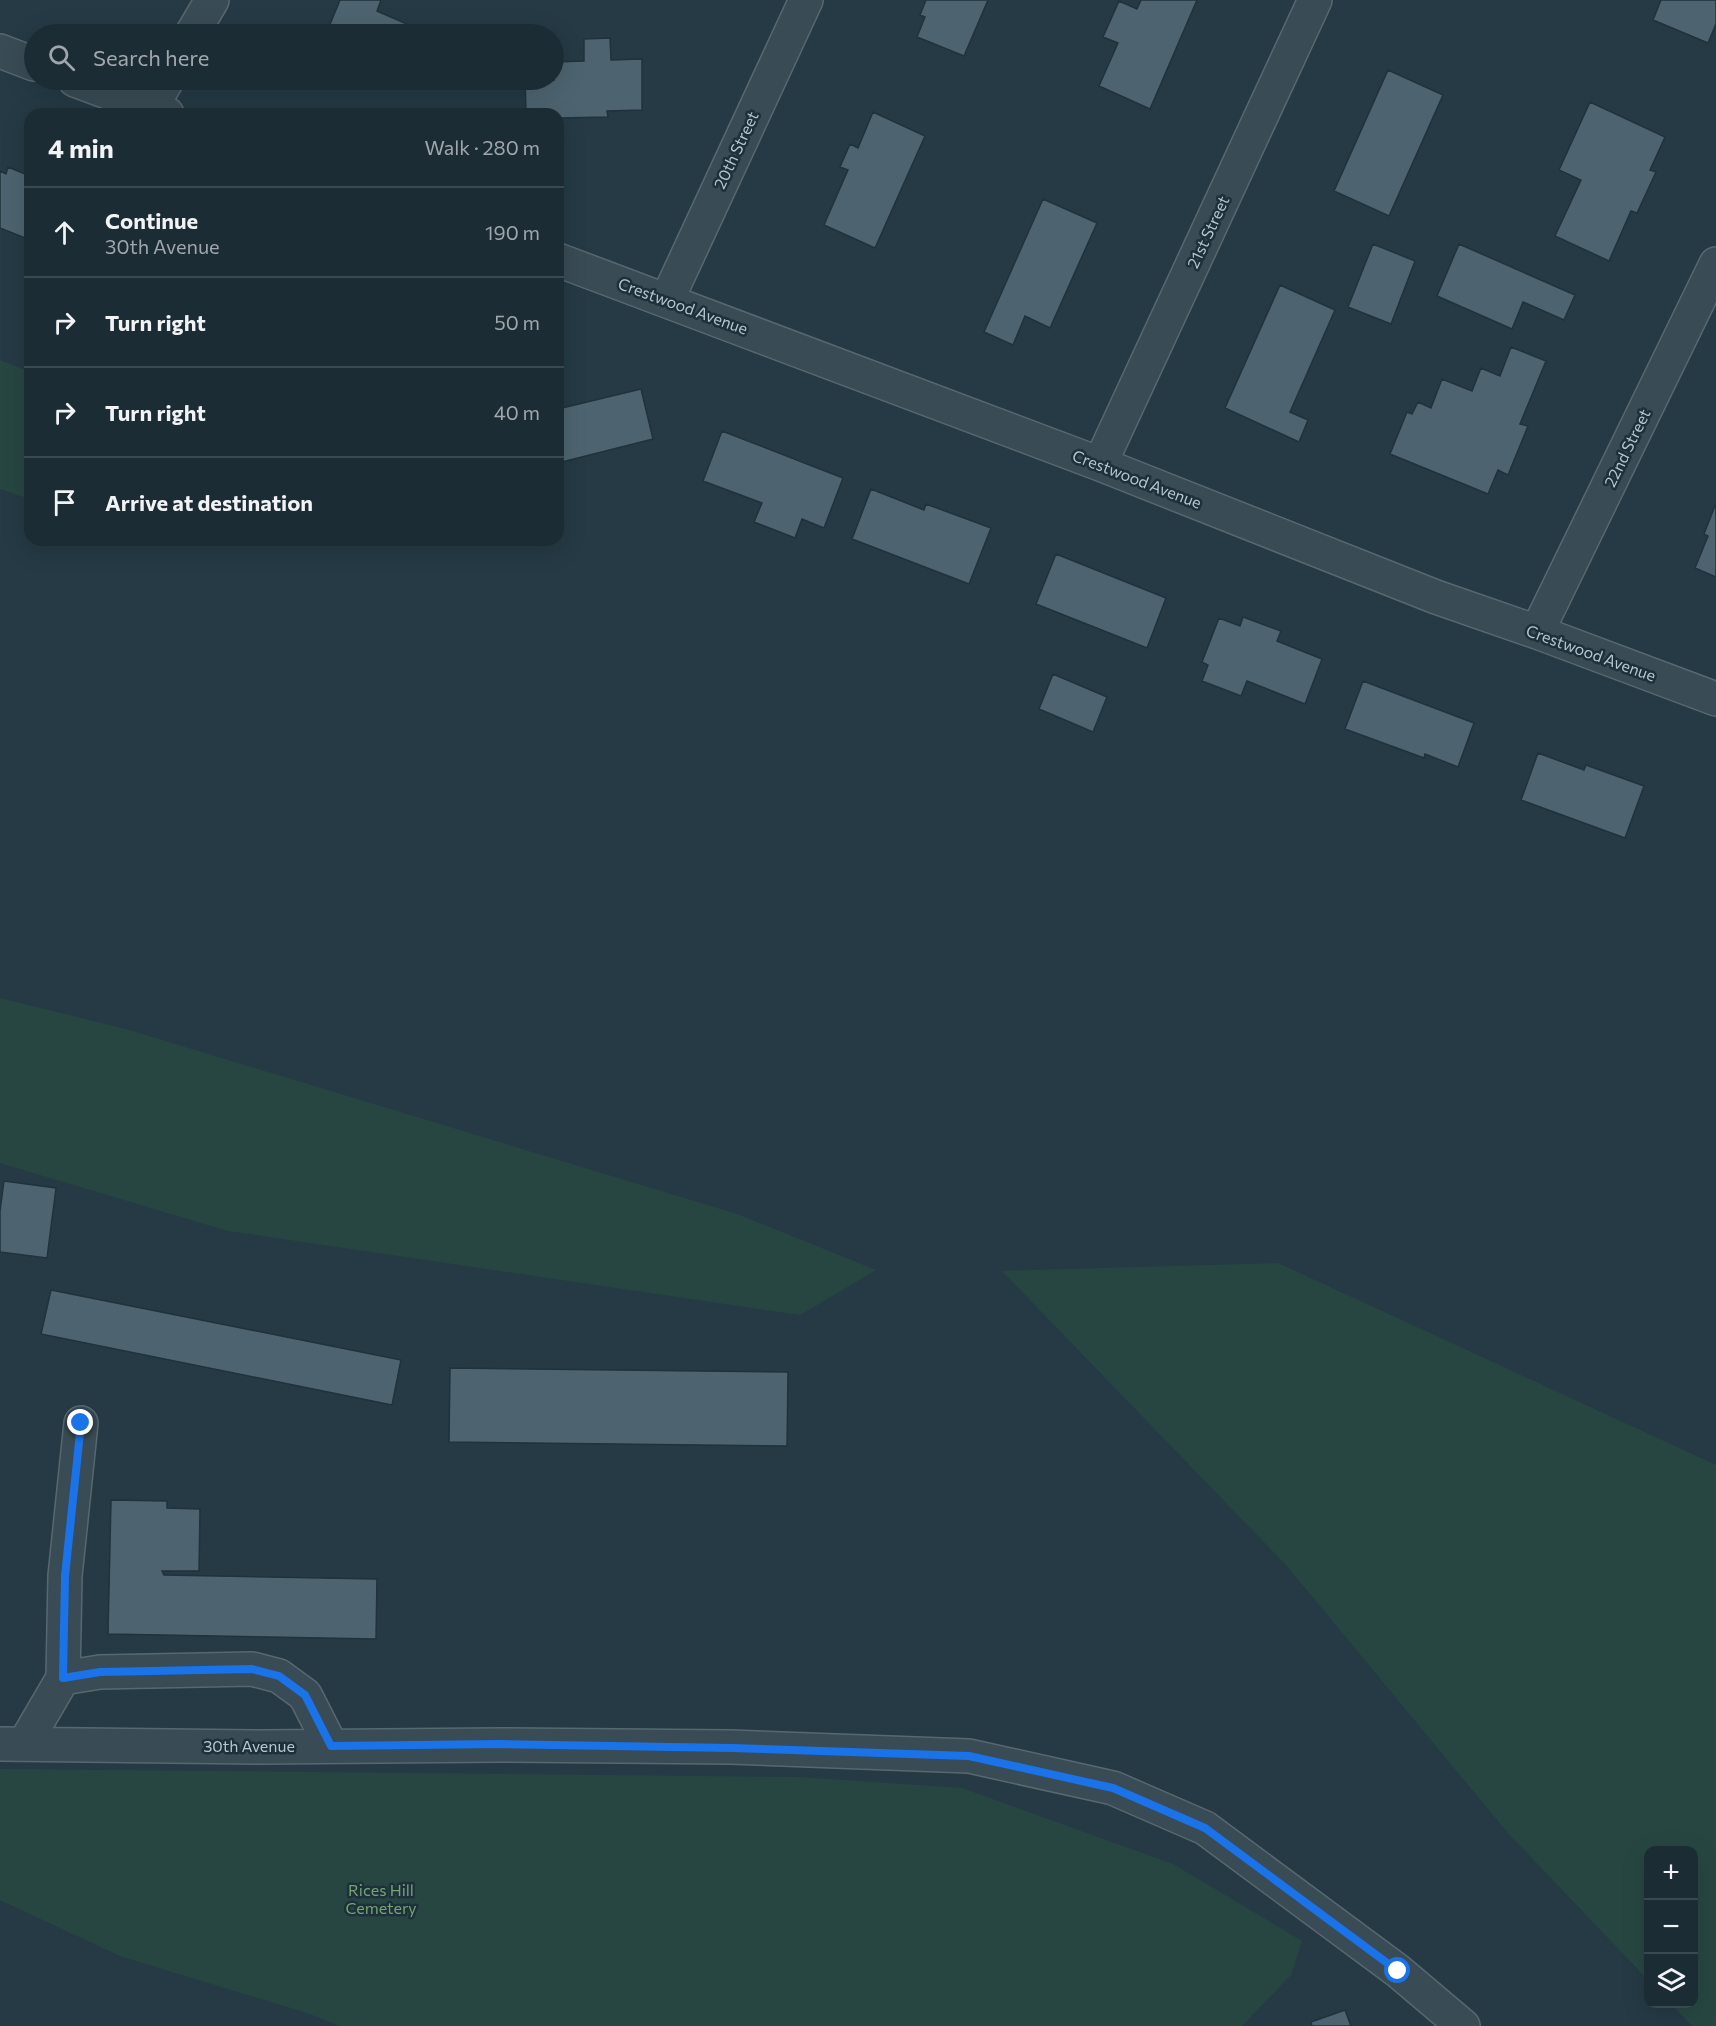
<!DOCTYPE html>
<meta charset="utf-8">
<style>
:root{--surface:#1c2c34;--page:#25343c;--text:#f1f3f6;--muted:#a0a7ac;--line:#3a484f}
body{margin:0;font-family:Commissioner,sans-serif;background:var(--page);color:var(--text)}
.controls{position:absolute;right:18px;bottom:18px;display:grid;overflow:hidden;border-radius:12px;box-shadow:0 6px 24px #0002}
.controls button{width:54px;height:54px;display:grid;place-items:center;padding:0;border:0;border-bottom:2px solid var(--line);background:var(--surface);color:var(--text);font:30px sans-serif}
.stop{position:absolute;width:18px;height:18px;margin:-14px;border:4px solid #1a73e8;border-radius:50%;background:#fff}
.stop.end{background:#1a73e8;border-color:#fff;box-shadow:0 2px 6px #0008}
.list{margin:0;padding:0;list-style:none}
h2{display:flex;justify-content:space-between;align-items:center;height:78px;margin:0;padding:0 24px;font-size:26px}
h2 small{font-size:20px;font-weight:400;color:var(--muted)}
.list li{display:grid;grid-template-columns:39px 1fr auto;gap:18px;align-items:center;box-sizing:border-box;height:90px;padding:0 24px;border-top:2px solid var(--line)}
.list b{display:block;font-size:22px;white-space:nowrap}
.list p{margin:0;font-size:20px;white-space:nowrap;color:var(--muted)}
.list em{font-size:20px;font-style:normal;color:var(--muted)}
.icon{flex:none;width:33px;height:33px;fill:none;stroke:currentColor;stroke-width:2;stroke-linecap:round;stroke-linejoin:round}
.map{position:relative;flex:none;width:1716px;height:2026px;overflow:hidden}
.search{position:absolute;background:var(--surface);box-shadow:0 6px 24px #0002;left:24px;top:24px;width:540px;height:66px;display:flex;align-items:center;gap:15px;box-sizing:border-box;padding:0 21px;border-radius:33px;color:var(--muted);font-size:22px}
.panel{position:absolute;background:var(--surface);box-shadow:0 6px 24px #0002;left:24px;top:108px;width:540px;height:438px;border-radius:18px}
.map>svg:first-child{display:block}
.green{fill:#274642}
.building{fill:#4d6470;stroke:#20323b;stroke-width:1.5}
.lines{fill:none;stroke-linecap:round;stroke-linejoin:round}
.minor-casing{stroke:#586871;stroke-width:36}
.minor{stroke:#394b54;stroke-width:33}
.route{stroke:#1a73e8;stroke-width:8}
.labels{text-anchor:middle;stroke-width:5;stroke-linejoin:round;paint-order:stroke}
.street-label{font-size:16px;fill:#b7c5ce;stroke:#1e3039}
.park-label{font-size:16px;fill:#74a573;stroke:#1e3039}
</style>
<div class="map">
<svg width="1716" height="2026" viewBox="0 0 1716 2026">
<rect width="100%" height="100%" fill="#253a45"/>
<!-- green -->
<path class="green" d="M 0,360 L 30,372 L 30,499 L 0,489 Z
M 0,998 L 129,1030 L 737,1214 L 876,1270 L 800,1315 L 228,1231 L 0,1163 Z
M 1278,1263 L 1716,1465 L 1716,2026 L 1692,2026 L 1671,2004 L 1694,2004 L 1694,1850 L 1648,1850 L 1648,1980 L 1508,1833 L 1286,1565 L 1002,1271 Z
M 0,1769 L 798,1777 L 962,1788 L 1173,1864 L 1302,1941 L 1291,1975 L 1242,2026 L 340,2026 L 307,2013 L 120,1956 L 0,1900 Z"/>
<!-- building -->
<path class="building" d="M 340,0 L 381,0 L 377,11 L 423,31 L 421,34 L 326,34 Z
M 926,0 L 988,0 L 964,56 L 917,37 L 925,17 L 920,15 Z
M 1141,0 L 1197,0 L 1150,109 L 1099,86 L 1118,43 L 1103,37 L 1119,1 L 1137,9 Z
M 1661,0 L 1716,0 L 1716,24 L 1708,43 L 1653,20 Z
M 610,38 L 611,60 L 642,59 L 642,110 L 607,111 L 608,117 L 558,118 L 558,114 L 526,114 L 525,80 L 554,80 L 554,62 L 584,61 L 584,39 Z
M 1388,70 L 1443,95 L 1389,216 L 1334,191 Z
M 1590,102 L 1665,137 L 1650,170 L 1656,172 L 1637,213 L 1631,211 L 1609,261 L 1555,236 L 1581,180 L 1559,170 Z
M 873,112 L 925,136 L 875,248 L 824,225 L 848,170 L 840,167 L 850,144 L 858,148 Z
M 8,167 L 30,176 L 30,240 L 0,228 L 0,171 L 6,174 Z
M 1043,199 L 1097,223 L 1050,328 L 1025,316 L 1013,345 L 984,332 Z
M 1373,244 L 1415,261 L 1391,324 L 1348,307 Z
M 1459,244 L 1575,295 L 1564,320 L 1523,302 L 1512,329 L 1437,296 Z
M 1280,285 L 1335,310 L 1290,412 L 1308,420 L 1299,442 L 1225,408 Z
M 1511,347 L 1546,361 L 1520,424 L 1528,426 L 1508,475 L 1498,470 L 1488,494 L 1390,454 L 1407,412 L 1412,414 L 1418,402 L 1431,408 L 1442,379 L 1472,391 L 1481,368 L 1500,376 Z
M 641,389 L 653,439 L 558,463 L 558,409 Z
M 722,431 L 843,478 L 824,528 L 802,519 L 795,538 L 754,522 L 762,503 L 703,481 Z
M 871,489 L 924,510 L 926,504 L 991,528 L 969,584 L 852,539 Z
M 1716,503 L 1716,577 L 1695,568 L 1708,536 L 1704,534 Z
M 1056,554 L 1166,598 L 1147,648 L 1036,604 Z
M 1243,617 L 1281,631 L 1277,641 L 1322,659 L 1305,704 L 1247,681 L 1241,696 L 1202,681 L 1208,665 L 1202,662 L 1219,618 L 1240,626 Z
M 1053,674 L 1107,697 L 1093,732 L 1039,709 Z
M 1363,681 L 1474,723 L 1458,767 L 1425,754 L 1424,758 L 1345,729 Z
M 1538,753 L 1584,770 L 1586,765 L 1644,786 L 1625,838 L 1521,800 Z
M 4,1181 L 56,1188 L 47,1258 L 0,1252 L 0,1211 Z
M 51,1290 L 401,1360 L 392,1405 L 41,1334 Z
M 450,1368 L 788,1372 L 787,1446 L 449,1442 Z
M 111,1500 L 167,1501 L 167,1508 L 200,1509 L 199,1571 L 162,1571 L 164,1575 L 377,1579 L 376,1639 L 108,1634 Z
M 1345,2010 L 1351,2026 L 1312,2026 L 1311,2022 Z"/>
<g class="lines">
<!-- minor casing -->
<g class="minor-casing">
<path id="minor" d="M 192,34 L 212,0
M 0,51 L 34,64
M 75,80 L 167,114
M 151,108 L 167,80
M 558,260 L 1100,464 L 1436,597 L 1537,632 L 1716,699
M 667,300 L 806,0
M 1100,464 L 1315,0
M 1537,632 L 1716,264
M 63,1678 L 65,1576 L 81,1423
M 25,1743 L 63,1678 L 100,1672 L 252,1669 L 279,1676 L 305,1695 L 331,1746
M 0,1744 L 262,1747 L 499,1745 L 731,1747 L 969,1756 L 1113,1788 L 1205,1828 L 1398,1971 L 1463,2026"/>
</g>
<!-- minor -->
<use href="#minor" class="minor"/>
</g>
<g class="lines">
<!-- route -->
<path class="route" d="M 81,1423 L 65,1576 L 63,1678 L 100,1672 L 252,1669 L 279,1676 L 305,1695 L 331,1746 L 499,1744 L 731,1748 L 969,1756 L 1113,1788 L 1205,1828 L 1398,1971"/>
</g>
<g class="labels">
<!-- street labels -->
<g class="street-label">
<text transform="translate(736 150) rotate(-65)" y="6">20th Street</text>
<text transform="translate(1208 232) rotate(-65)" y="6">21st Street</text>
<text transform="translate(683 306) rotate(20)" y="6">Crestwood Avenue</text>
<text transform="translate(1627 448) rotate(-64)" y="6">22nd Street</text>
<text transform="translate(1137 479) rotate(21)" y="6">Crestwood Avenue</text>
<text transform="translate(1591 653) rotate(20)" y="6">Crestwood Avenue</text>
<text x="249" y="1752">30th Avenue</text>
</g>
<!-- park labels -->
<g class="park-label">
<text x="381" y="1896">Rices Hill<tspan x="381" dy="18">Cemetery</tspan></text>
</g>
</g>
</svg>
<div class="controls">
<button>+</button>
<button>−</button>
<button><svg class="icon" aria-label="layers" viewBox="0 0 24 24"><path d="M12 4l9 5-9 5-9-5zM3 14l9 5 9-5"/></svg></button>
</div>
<div class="stop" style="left:1398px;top:1971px"></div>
<div class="stop end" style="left:81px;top:1423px"></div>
<div class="search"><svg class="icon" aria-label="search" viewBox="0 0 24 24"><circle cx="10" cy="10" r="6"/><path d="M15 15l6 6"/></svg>Search here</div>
<section class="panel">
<h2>4 min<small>Walk · 280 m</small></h2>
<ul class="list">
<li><svg class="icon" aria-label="ahead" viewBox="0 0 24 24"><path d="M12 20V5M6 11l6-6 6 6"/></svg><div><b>Continue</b><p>30th Avenue</p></div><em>190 m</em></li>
<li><svg class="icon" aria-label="right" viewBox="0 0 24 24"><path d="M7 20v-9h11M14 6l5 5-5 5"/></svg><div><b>Turn right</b></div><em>50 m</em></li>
<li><svg class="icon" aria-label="right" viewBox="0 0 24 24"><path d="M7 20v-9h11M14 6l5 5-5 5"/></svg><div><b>Turn right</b></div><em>40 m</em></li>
<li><svg class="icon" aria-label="arrive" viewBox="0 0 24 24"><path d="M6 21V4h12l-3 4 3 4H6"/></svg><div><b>Arrive at destination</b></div></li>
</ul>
</section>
</div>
